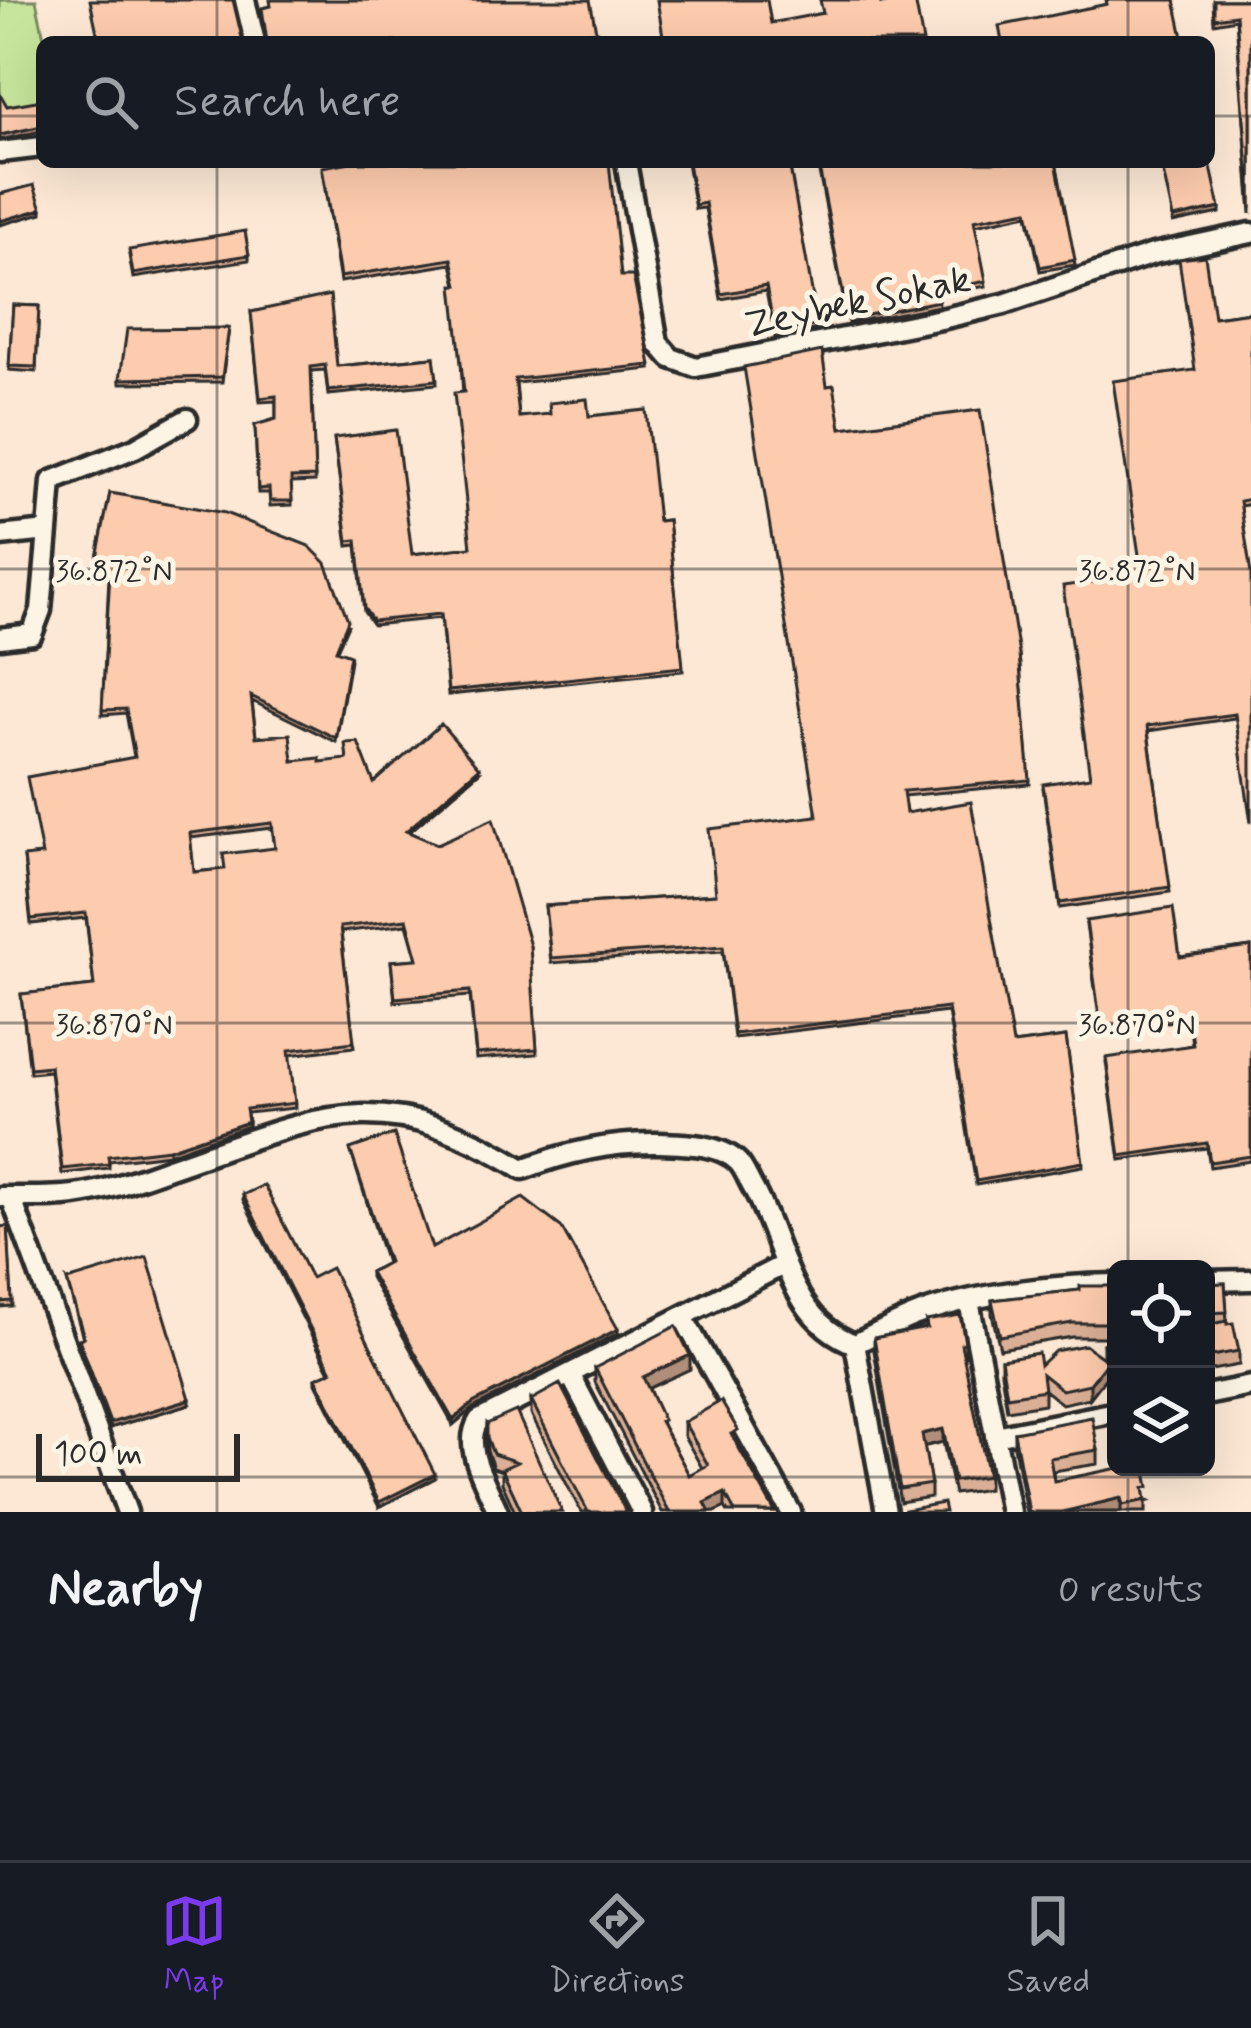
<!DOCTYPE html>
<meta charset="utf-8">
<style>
:root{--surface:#171b24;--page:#242831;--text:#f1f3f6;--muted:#9ea1a6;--line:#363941;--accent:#7c3aed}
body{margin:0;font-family:Mynerve,sans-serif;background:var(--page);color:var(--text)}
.controls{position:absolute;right:36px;bottom:36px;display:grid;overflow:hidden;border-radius:18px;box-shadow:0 12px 48px #0002}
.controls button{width:108px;height:108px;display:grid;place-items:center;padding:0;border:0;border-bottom:3px solid var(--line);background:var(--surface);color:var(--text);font:60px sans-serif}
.scale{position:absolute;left:36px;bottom:30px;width:204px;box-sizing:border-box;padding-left:12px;border:6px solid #2b2b2b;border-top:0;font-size:33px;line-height:42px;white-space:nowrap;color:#2b2b2b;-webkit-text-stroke:9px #fcf5e5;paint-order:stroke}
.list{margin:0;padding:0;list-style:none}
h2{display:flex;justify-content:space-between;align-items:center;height:156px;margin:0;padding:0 48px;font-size:51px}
h2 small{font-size:39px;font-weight:400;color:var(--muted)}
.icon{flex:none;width:66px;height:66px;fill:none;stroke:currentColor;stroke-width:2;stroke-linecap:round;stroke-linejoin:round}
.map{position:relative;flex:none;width:1251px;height:1512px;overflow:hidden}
.search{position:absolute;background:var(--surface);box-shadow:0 12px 48px #0002;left:36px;right:36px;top:36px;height:132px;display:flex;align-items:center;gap:30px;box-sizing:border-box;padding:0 42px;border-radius:18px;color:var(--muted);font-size:45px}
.sheet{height:348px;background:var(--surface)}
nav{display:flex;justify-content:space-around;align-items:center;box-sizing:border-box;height:168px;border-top:3px solid var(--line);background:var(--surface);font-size:33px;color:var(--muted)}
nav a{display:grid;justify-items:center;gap:6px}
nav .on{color:var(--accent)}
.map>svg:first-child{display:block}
.green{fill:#c7e59c;stroke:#798864;stroke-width:3}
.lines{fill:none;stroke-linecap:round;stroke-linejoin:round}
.minor-casing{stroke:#2b2b2b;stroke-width:27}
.minor{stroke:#fcf5e5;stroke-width:18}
.wall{fill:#daaf95;stroke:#2b2b2b;stroke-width:3;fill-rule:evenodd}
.shaded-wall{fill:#b18e79;stroke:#2b2b2b;stroke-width:3}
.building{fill:#fdcbad;stroke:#2b2b2b;stroke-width:3;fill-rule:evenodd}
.ticks{fill:none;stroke:#2b2b2b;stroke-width:3;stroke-opacity:0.45}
.labels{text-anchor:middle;stroke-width:10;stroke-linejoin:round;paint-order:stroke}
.street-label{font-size:39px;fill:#2b2b2b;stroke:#fcf5e5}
.ticks-label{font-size:30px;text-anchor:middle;fill:#2b2b2b;stroke:#fcf5e5;stroke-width:10;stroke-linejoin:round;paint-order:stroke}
</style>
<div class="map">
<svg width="1251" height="1512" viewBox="0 0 1251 1512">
<rect width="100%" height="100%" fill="#fce8d4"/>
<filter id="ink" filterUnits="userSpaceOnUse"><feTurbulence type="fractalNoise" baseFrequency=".00833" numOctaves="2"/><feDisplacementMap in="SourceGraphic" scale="24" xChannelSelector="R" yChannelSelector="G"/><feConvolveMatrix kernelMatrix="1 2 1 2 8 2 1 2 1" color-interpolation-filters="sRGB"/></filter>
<g filter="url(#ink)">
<!-- green -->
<path class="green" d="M 0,0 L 36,0 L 45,42 L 42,42 L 42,138 L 0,146 Z"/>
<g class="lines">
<!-- minor casing -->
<g class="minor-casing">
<path id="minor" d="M 245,0 L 255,42
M 0,152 L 42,147
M 626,162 L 658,343 L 671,358 L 696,367 L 941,319 L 1004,304 L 1153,254 L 1251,233
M 48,531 L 52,481 L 135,448 L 187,419
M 0,536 L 48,531 L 41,610 L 32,634 L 0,638
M 0,1197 C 24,1197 50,1198 74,1195 C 107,1191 141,1178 172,1167 C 317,1117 380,1080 523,1169 C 567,1152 610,1142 658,1143 C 683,1144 719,1143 738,1162 C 744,1168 748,1179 752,1186 C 784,1242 787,1319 855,1344 C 875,1334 894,1324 914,1316 C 972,1293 1054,1285 1116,1284
M 11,1197 L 127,1512
M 1206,1281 L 1251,1280
M 969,1301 L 1010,1512
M 683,1317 L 791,1512
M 855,1344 L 886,1512
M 571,1376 L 642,1512
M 1206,1395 L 1251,1386
M 995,1436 L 1116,1412
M 498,1512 C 487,1484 461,1447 479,1420 L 785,1264"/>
</g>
<!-- minor -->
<use href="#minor" class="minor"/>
</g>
<!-- wall -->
<path class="wall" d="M 1213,0 L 1251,0 L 1251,214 L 1236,19 L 1214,23 Z
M 687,162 L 818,325 L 818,329 L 775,338 L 766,291 L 721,299 L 705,208 L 695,209 Z
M 817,162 L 1056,162 L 1075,265 L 1040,271 L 1028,214 L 975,225 L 986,286 L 938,295 L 939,306 L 848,323 Z
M 322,171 L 621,276 L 651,369 L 516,383 L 519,417 L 589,416 L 658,521 L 668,520 L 683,671 L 448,695 L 441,618 L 373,625 L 364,612 L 357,545 L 348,546 L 334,438 L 412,554 L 471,548 L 457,285 L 452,264 L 340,282 Z
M 129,255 L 249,255 L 249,260 L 133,278 Z
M 13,305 L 39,306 L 36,372 L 9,370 Z
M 251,312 L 337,366 L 434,357 L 437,384 L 328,395 L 325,370 L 311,371 L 315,482 L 291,483 L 292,505 L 270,506 L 269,493 L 258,493 L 255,425 L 276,419 L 276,401 L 260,402 Z
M 1251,312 L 1251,504 L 1241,506 L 1235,718 L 1148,731 L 1170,892 L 1060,908 L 1043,788 L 1090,777 L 1195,370 L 1214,317 Z
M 229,328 L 222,382 L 120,383 L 120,379 Z
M 827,386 L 841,428 L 1019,655 L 1030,784 L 903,796 L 906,813 L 1013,1044 L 1066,1037 L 1083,1166 L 976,1185 L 948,1012 L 734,1038 L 723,951 L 551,963 L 545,906 L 716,894 L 816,816 Z
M 110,493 L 348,625 L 337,650 L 350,660 L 336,742 L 252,701 L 256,737 L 293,761 L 320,762 L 374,783 L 479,772 L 409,832 L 530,946 L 537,1054 L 476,1059 L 470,996 L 395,1002 L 391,961 L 417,959 L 407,924 L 341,932 L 354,1047 L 289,1055 L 295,1108 L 247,1113 L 248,1126 L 169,1154 L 109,1161 L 109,1168 L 62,1174 L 50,1071 L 30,1073 L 21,994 L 94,986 L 86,918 L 31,924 L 24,857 L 41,855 L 134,757 L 126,713 L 102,715 L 109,577 L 94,577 L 94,572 ZM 272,828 L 275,848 L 224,869 L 194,872 L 190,838 Z
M 1086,925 L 1180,957 L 1251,947 L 1251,1161 L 1210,1167 L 1207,1148 L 1120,1160 L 1106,1062 L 1192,1045 L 1189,1019 L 1101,1031 Z
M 350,1149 L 432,1248 L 618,1333 L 473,1408 L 453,1425 L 370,1277 L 370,1272 L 386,1263 Z
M 243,1195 L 311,1278 L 435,1478 L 379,1507 L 316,1383 L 316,1378 L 330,1372 L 243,1200 Z
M 8,1226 L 12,1306 L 0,1307 L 0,1227 Z
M 67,1281 L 190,1404 L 110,1428 L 79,1343 L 79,1339 L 83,1338 Z
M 1225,1283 L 1227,1324 L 1239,1351 L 1239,1365 L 1206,1371 L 1206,1284 Z
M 1116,1286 L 1116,1331 L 1111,1331 L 1111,1337 L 1072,1337 L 1000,1349 L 992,1314 L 992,1300 Z
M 926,1321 L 965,1343 L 965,1356 L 963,1356 L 988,1476 L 988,1489 L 954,1494 L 943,1442 L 924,1446 L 931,1484 L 931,1497 L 900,1502 L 874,1351 L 874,1338 L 926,1328 Z
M 1116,1341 L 1110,1392 L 1107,1376 L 1090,1398 L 1062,1404 L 1044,1390 L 1044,1404 L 1007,1410 L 1001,1373 L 1001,1359 L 1040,1365 L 1103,1357 L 1103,1344 Z
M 595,1368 L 690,1369 L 649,1388 L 663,1427 L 689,1475 L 702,1468 L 684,1436 L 684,1422 L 738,1444 L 775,1512 L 728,1512 L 725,1507 L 715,1512 L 662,1512 L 595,1382 Z
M 531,1400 L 626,1512 L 581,1512 L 531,1414 Z
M 487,1424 L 562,1512 L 515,1512 L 502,1483 L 502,1471 L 493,1468 L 487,1451 Z
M 1014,1432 L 1098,1450 L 1098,1464 L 1053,1471 L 1054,1481 L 1149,1501 L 1146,1502 L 1146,1512 L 1026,1512 L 1014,1446 Z"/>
<!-- shaded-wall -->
<path class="shaded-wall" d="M 596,31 L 596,36 L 570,42 L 550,42 Z
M 42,126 L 42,131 L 0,140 L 0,135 Z
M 1220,208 L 1220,213 L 1173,223 L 1173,218 Z
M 42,209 L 42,213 L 0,225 L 0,221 Z
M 479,768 L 479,772 L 406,835 L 406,831 Z
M 248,1122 L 248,1126 L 169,1154 L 169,1149 Z
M 618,1329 L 618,1333 L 473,1408 L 453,1425 L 453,1420 L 473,1403 Z
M 690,1355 L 690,1369 L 643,1391 L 643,1377 Z
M 1107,1362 L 1107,1376 L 1090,1398 L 1090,1384 Z
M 1116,1377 L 1116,1391 L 1110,1392 L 1110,1378 Z
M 190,1399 L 190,1404 L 110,1428 L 110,1423 Z
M 943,1429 L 943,1442 L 922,1447 L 922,1434 Z
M 435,1474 L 435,1478 L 379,1507 L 379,1502 Z
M 725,1493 L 725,1507 L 715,1512 L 705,1512 L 705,1503 Z
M 1121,1498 L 1121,1512 L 1062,1512 Z"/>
<!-- building -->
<path class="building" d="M 90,0 L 233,0 L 243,42 L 99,42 Z
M 270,0 L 590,0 L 596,31 L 550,42 L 267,42 L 262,8 L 271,6 Z
M 657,0 L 767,0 L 771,23 L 823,13 L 820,0 L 880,0 L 881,4 L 900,0 L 915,0 L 923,42 L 664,42 Z
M 1106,0 L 1175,0 L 1184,42 L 1002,42 L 999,26 L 1107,4 Z
M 1214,0 L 1251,0 L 1251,209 L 1236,15 L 1214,18 Z
M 0,94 L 7,106 L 42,100 L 42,126 L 0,135 Z
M 1209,158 L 1220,208 L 1173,218 L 1161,162 L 1209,162 Z
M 351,162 L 609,162 L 621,276 L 633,276 L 651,365 L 515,379 L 519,417 L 550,414 L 549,403 L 587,399 L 589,416 L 646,410 L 658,521 L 668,520 L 683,667 L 448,691 L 441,614 L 373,621 L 364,608 L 357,540 L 348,541 L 334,438 L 396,430 L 412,554 L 471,547 L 454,393 L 464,392 L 453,285 L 458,285 L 452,259 L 340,277 L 322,167 Z
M 688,162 L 789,162 L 818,325 L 775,333 L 766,286 L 721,294 L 705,203 L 695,205 Z
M 818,162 L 1056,162 L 1075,260 L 1040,267 L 1028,210 L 974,220 L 986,281 L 937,291 L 939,301 L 848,319 Z
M 34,185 L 42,209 L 0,221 L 0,194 Z
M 245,231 L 249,255 L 133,274 L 129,250 Z
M 1205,256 L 1214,317 L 1251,312 L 1251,499 L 1240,501 L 1251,574 L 1251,823 L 1235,714 L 1147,726 L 1170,887 L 1060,903 L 1043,784 L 1090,777 L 1063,586 L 1142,575 L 1113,381 L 1195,370 L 1179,259 Z
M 330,295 L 337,366 L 434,357 L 437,380 L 328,391 L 325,365 L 311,367 L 315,477 L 291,478 L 292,501 L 270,501 L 269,488 L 258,489 L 255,425 L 276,419 L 276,396 L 260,398 L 251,312 Z
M 13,305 L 39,306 L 36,367 L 9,366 Z
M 229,328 L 222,377 L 120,379 L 127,329 Z
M 822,351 L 827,386 L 834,385 L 841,428 L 980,410 L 1019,655 L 1030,780 L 903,791 L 906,813 L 971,802 L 1013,1044 L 1066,1037 L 1083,1162 L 976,1181 L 948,1008 L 734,1034 L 723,946 L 551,958 L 545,906 L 716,894 L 709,829 L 817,816 L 744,367 Z
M 110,493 L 225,513 L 309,546 L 326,563 L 348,620 L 336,650 L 350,655 L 336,738 L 251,696 L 256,737 L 290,734 L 293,761 L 320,758 L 320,762 L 347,759 L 345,743 L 358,742 L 374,783 L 441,724 L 479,768 L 406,831 L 437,844 L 493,819 L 530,946 L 537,1049 L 476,1054 L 470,991 L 395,998 L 391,961 L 418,959 L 407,919 L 340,927 L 354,1042 L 289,1050 L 295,1103 L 246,1109 L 248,1122 L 169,1149 L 108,1156 L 109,1164 L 62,1169 L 50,1066 L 30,1068 L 21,994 L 94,986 L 86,913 L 31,919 L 24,857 L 42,855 L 27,777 L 135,757 L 126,709 L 102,710 L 110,573 L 94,572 ZM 272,823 L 275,848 L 223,854 L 225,869 L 194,872 L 190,833 Z
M 1173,908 L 1180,957 L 1251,947 L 1251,1156 L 1210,1162 L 1207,1143 L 1120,1156 L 1106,1058 L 1193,1045 L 1189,1014 L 1101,1027 L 1086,921 Z
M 394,1134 L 432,1248 L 523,1198 L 561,1227 L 618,1329 L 473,1403 L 453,1420 L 370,1272 L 388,1262 L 350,1149 Z
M 264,1185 L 311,1278 L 331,1268 L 435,1474 L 379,1502 L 316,1378 L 332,1371 L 243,1195 Z
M 8,1226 L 12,1301 L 0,1302 L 0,1227 Z
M 147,1257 L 190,1399 L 110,1423 L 79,1339 L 84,1337 L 67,1281 Z
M 1225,1283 L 1227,1312 L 1206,1313 L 1206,1284 Z
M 1080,1286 L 1116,1286 L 1116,1317 L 1111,1317 L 1111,1323 L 1072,1323 L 1000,1336 L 992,1300 L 1080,1290 Z
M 960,1315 L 965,1343 L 961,1344 L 988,1476 L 954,1481 L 943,1429 L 922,1434 L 931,1484 L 900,1489 L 874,1338 L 927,1328 L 926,1321 Z
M 1227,1321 L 1227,1324 L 1233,1323 L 1239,1351 L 1206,1357 L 1206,1325 Z
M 676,1326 L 690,1355 L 643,1377 L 663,1420 L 660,1421 L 689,1475 L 708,1465 L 684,1422 L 721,1401 L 738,1430 L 731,1434 L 775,1512 L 735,1512 L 725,1493 L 705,1503 L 710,1512 L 669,1512 L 595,1368 Z
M 1116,1341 L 1116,1377 L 1110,1378 L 1107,1362 L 1090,1384 L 1062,1390 L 1042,1374 L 1044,1390 L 1007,1396 L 1001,1359 L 1038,1353 L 1040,1365 L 1055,1351 L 1085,1345 L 1106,1360 L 1103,1344 Z
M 560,1384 L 626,1512 L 588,1512 L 531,1400 Z
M 516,1411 L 562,1512 L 522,1512 L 502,1469 L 517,1462 L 493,1454 L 487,1437 L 487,1424 Z
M 1092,1417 L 1098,1450 L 1050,1458 L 1054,1481 L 1124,1467 L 1145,1467 L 1149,1487 L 1144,1488 L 1146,1500 L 1123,1505 L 1121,1498 L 1062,1512 L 1029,1512 L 1014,1432 Z
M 943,1503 L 945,1512 L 906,1512 L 905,1510 Z"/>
</g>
<!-- ticks -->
<path class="ticks" d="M 217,0 L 217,42M 1128,0 L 1128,42M 0,116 L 42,116M 1209,116 L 1251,116M 217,162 L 217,1512M 1128,162 L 1128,1269M 0,569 L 1251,569M 0,1023 L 1251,1023M 1128,1467 L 1128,1512M 0,1477 L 1251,1477"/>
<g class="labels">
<!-- street labels -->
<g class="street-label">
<text transform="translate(857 300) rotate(-12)" y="14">Zeybek Sokak</text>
</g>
</g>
<g class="ticks-label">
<text x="114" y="580">36.872°N</text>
<text x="1137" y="580">36.872°N</text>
<text x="114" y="1034">36.870°N</text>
<text x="1137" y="1034">36.870°N</text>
</g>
</svg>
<div class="controls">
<button><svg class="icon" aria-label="locate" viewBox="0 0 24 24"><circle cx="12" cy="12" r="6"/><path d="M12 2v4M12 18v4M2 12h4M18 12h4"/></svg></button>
<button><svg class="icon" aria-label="layers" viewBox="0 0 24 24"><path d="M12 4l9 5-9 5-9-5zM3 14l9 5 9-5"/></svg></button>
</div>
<div class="scale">100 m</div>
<div class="search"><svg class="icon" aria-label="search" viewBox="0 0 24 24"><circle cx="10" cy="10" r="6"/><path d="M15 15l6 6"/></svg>Search here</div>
</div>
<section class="sheet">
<h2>Nearby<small>0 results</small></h2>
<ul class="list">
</ul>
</section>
<nav>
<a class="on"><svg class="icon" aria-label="map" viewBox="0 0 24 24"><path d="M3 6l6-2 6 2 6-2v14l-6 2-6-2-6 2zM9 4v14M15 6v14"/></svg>Map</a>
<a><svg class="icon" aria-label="directions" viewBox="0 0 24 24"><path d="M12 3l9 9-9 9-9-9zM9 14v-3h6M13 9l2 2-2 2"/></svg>Directions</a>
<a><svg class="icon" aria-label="saved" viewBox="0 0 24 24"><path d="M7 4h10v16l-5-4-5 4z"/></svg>Saved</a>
</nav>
